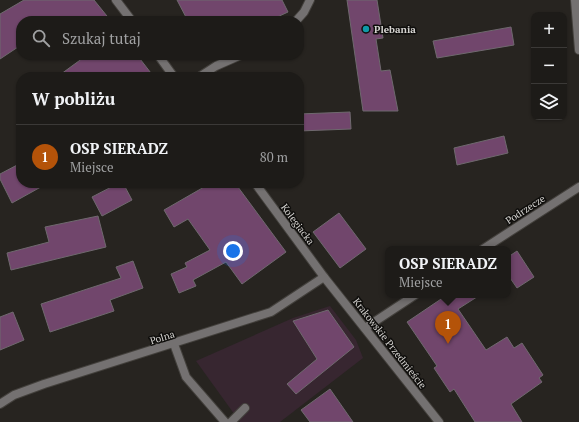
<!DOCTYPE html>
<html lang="pl">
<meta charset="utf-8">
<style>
:root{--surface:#1d1b18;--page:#252421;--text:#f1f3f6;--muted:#a0a1a2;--line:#3b3937;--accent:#b45309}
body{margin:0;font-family:"PT Serif",serif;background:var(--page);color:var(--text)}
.controls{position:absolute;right:12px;top:12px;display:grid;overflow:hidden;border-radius:8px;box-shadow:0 1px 3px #0004}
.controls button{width:36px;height:36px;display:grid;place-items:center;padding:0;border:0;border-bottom:1px solid var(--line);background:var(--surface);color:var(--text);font:20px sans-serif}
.you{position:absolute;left:233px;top:251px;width:14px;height:14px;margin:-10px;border:3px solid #fff;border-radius:50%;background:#1a73e8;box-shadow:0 0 0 6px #1a73e833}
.badge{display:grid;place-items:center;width:26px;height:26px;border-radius:50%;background:var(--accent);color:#fff;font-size:13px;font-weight:700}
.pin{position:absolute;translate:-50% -33px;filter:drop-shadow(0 1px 2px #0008)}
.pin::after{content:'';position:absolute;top:21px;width:14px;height:12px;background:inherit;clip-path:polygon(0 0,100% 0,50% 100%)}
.popup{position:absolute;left:385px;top:246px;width:126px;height:52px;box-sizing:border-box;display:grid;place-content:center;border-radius:8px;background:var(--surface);filter:drop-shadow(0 1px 3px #0005);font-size:13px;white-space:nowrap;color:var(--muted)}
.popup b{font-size:15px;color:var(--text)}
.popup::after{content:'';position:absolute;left:50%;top:100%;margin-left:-8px;border:8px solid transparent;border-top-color:var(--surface)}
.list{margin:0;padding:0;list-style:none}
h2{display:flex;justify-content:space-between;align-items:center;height:52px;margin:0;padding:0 16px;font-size:17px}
h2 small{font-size:13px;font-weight:400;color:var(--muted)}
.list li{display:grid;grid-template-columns:26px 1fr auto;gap:12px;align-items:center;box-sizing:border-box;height:64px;padding:0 16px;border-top:1px solid var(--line)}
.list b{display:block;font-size:15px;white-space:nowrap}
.list p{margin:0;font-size:13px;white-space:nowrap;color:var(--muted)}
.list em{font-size:13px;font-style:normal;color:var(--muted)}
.icon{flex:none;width:22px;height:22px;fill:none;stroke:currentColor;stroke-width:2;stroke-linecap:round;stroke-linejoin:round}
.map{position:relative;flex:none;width:579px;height:422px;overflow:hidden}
.search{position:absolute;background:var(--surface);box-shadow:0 1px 3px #0004;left:16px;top:16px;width:288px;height:44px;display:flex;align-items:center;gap:10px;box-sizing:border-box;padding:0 14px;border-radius:16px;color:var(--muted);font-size:15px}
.panel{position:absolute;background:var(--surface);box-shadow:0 1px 3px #0004;left:16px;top:72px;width:288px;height:116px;border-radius:16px}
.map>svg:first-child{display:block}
.commercial{fill:#372630}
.building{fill:#71466c;stroke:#6f696e}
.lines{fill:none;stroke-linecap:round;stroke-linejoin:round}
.service-casing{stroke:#43403c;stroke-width:10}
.minor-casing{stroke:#43403c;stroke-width:10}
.tertiary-casing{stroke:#43403c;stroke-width:10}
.service{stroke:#747171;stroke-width:8}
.minor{stroke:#747171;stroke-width:8}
.tertiary{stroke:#747171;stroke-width:8}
.culture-dot{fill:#0f9aa8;stroke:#0f0e0c;stroke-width:1.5}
.labels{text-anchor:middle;stroke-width:3;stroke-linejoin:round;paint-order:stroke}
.poi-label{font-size:10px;font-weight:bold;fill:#d6d4d1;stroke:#0f0e0c;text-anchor:start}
.street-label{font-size:10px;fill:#d6d4d1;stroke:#0f0e0c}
</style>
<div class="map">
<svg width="579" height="422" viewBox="0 0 579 422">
<rect width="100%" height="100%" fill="#272420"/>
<!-- commercial -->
<path class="commercial" d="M 330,306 L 356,340 L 363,358 L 280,422 L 240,422 L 196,361 L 293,318 Z"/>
<!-- building -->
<path class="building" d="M 24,0 L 94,0 L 111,21 L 21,21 L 21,45 L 0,59 L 0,14 Z
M 177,0 L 282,0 L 288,12 L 275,18 L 274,21 L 188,21 Z
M 347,0 L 377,0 L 383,38 L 376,39 L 381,71 L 390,70 L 398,111 L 363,111 Z
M 511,27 L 514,45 L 437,58 L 433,41 Z
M 87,55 L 137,55 L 154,77 L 57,77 Z
M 350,112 L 351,129 L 299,131 L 299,114 Z
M 504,136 L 508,153 L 457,165 L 454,148 Z
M 21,163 L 21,183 L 48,183 L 12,203 L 0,179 L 0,174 Z
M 119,183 L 123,183 L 132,200 L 102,216 L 92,197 Z
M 211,183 L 235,183 L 286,252 L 242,284 L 226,262 L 193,280 L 196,286 L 179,293 L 171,274 L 187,267 L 185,263 L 210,250 L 188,219 L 174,227 L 164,210 Z
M 339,213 L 366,249 L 340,268 L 313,232 Z
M 98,216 L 106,247 L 11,270 L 7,253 L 49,242 L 45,227 Z
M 517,251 L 534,277 L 517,288 L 508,275 L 508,257 Z
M 133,261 L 143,288 L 110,300 L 114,311 L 50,332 L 41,304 L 121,278 L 116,267 Z
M 447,295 L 480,295 L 458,309 L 486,350 L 507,337 L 514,348 L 522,343 L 543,375 L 539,378 L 542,382 L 511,404 L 522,422 L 475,422 L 454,389 L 450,392 L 434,368 L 437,366 L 407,322 Z
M 328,310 L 354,347 L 296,394 L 287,384 L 317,359 L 293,321 Z
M 13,312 L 24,340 L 0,350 L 0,317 Z
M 330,389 L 353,422 L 310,422 L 301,410 Z"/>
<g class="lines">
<!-- service casing -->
<g class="service-casing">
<path id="service" d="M 296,21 L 304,12 L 310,0
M 199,77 L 216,66 L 241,55
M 174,344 L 186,377 L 225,422
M 231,422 L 245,408"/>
</g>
<!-- minor casing -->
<g class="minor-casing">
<path id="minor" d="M 116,0 L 132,21
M 575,0 L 579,50
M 158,55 L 174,77
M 255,183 L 324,277
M 483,249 L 579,187
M 365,328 L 415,295"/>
</g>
<!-- tertiary casing -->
<g class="tertiary-casing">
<path id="tertiary" d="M 0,404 L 14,395 L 44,384 L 271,312 L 324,277 L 439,422"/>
</g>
<!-- service -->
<use href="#service" class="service"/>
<!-- minor -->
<use href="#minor" class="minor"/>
<!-- tertiary -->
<use href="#tertiary" class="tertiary"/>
</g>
<!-- markers -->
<circle class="culture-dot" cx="366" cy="29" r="4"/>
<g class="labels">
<!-- poi labels -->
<g class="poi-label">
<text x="374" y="33">Plebania</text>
</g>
<!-- street labels -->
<g class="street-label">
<text transform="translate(525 209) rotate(-33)" y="4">Podrzecze</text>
<text transform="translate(298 224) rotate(53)" y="4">Kolegiacka</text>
<text transform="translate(162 337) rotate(-17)" y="4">Polna</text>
<text transform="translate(390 343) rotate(52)" y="4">Krakowskie Przedmieście</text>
</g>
</g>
</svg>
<div class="controls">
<button>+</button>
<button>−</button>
<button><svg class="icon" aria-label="layers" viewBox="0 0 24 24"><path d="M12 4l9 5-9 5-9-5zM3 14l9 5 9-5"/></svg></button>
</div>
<div class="you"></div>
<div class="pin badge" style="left:448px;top:344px">1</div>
<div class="popup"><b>OSP SIERADZ</b>Miejsce</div>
<div class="search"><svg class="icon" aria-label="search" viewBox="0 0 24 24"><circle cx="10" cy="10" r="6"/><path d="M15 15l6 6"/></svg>Szukaj tutaj</div>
<section class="panel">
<h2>W pobliżu<small></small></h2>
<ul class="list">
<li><span class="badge">1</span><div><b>OSP SIERADZ</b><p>Miejsce</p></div><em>80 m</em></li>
</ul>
</section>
</div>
